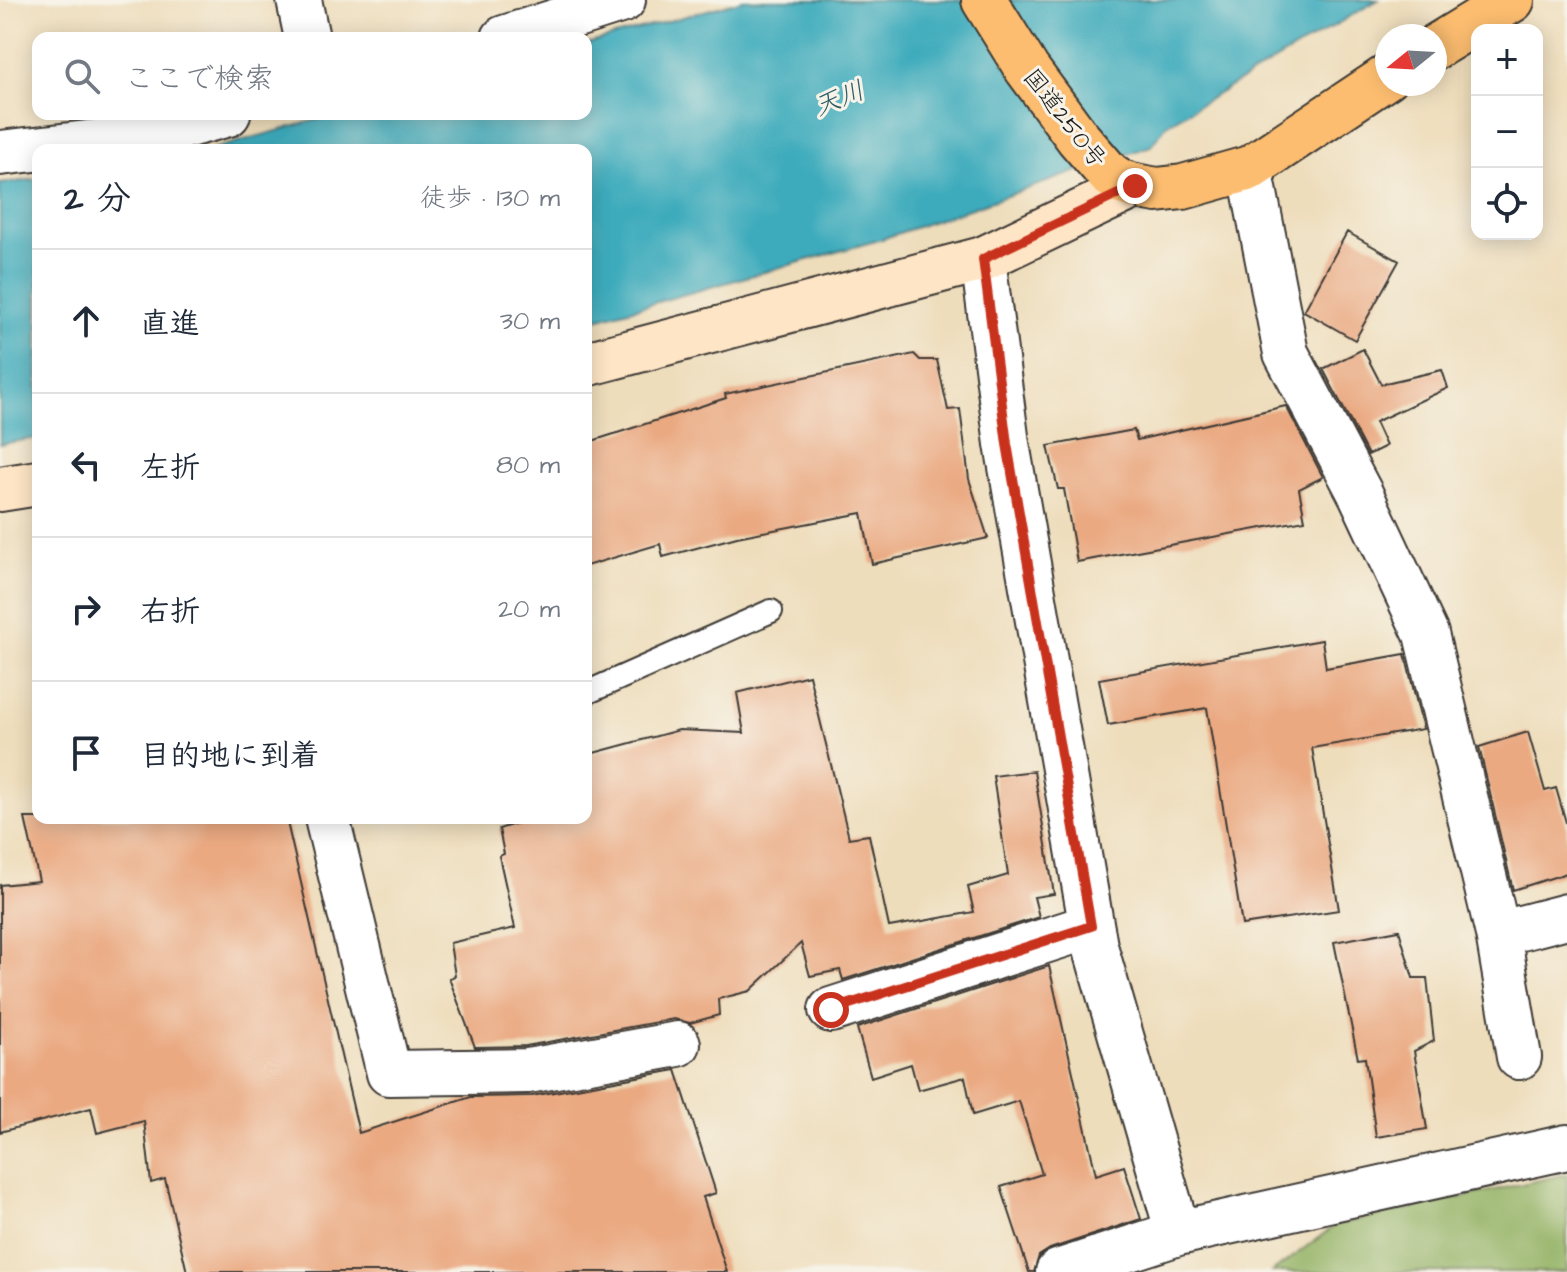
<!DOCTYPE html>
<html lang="ja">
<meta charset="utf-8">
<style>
:root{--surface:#fff;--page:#f2f2f3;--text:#1f2937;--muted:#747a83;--line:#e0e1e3}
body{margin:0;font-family:"Architects Daughter","Klee One",sans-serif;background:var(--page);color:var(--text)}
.controls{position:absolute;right:24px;top:24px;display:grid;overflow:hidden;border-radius:16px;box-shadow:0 4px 20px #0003}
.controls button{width:72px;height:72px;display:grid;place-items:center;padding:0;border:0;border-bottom:2px solid var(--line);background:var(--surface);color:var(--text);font:40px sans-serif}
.compass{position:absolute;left:1375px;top:24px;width:72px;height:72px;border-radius:50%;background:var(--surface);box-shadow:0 4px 20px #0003;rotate:252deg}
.stop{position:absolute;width:24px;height:24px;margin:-18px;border:6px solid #c8321e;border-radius:50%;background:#fff}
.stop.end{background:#c8321e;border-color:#fff;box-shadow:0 2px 8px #0008}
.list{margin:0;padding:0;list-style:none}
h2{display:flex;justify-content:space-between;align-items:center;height:104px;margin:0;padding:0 32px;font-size:34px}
h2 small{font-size:26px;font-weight:400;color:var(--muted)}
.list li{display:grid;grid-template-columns:52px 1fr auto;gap:24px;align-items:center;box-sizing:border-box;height:144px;padding:0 32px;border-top:2px solid var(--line)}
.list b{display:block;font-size:30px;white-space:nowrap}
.list em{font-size:26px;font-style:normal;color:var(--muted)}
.icon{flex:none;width:44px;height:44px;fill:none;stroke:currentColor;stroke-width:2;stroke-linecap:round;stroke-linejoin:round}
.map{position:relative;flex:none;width:1567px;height:1272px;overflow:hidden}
.search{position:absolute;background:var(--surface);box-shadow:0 4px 20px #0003;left:32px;top:32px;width:560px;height:88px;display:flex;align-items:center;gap:20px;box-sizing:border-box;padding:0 28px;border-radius:16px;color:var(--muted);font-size:30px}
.panel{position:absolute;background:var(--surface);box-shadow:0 4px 20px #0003;left:32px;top:144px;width:560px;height:680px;border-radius:16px}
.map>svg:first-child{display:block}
.forest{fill:#94b366;stroke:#586841;stroke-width:2}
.water{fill:#3dabbc;stroke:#2c646c;stroke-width:2}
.building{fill:#eaa981}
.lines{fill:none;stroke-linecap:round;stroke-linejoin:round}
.lane-casing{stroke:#3c3934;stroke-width:26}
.street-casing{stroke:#3c3934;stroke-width:48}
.secondary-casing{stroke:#3c3934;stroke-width:48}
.highway-casing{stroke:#3c3934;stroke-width:48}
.lane{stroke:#fff;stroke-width:22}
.street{stroke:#fff;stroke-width:44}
.secondary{stroke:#fee5c5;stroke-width:44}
.highway{stroke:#fcbd6f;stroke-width:44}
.route{stroke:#c8321e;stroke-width:10}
.labels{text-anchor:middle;stroke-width:6;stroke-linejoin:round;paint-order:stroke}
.street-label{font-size:24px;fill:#1c1c1c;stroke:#f7f3e8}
.water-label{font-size:26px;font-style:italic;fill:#2b5c64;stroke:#f7f3e8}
</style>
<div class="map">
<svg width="1567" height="1272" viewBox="0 0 1567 1272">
<rect width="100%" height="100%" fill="#f7f3e8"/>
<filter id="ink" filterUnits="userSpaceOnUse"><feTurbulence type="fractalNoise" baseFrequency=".0125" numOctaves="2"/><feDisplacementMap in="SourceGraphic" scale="16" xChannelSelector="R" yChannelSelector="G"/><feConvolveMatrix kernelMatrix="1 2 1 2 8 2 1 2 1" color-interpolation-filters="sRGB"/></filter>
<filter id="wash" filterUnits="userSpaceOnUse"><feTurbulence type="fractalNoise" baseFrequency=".006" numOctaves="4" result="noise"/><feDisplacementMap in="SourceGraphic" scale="32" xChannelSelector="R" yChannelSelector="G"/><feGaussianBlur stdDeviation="1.8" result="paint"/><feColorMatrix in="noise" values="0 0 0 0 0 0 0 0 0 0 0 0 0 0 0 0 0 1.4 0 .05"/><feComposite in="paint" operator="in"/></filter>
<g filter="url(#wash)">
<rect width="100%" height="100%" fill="#edb"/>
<!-- forest -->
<path class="forest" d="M 1567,1174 L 1567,1272 L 1272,1272 L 1336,1225 Z"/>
<!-- water -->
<path class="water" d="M 743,0 L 1378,0 L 1167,124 L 1151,146 L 879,240 L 586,322 L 586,150 L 209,150 L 337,114 L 586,114 L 586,44 Z
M 38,179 L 38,438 L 0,444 L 0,184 Z"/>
<g id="blocks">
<!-- building -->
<path class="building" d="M 1347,232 L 1399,261 L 1355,340 L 1304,311 Z
M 1363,349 L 1381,384 L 1442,370 L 1448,388 L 1375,422 L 1386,446 L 1368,455 L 1323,369 Z
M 914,354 L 920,360 L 937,360 L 948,410 L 960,409 L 969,479 L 988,538 L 872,564 L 862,513 L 737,537 L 663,557 L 660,544 L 586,566 L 586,443 L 726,398 L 725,394 Z
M 1286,406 L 1323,477 L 1299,489 L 1305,520 L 1077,562 L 1064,489 L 1058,489 L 1048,446 L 1134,430 L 1137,440 Z
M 1322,640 L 1326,668 L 1405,654 L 1423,729 L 1312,748 L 1339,910 L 1242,925 L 1207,708 L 1108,725 L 1099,679 Z
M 809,675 L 849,838 L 869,835 L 889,927 L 974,912 L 968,887 L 1008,875 L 993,776 L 1034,771 L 1054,894 L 1034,897 L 1039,917 L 843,980 L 840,970 L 810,976 L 801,943 L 750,991 L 718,999 L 719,1015 L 690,1023 L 674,1019 L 526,1046 L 475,1047 L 449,978 L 455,976 L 450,943 L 515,928 L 499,856 L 504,854 L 499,829 L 533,818 L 586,818 L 586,755 L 679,730 L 744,733 L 737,693 Z
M 1528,732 L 1545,791 L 1556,788 L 1567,826 L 1567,873 L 1513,890 L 1479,747 Z
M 25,818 L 286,818 L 359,1133 L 471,1097 L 532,1096 L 676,1070 L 716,1193 L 703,1197 L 727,1272 L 187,1272 L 165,1179 L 151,1183 L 144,1121 L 97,1133 L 91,1108 L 0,1132 L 0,885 L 39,881 Z
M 1399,930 L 1413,978 L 1427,978 L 1434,1041 L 1414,1051 L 1427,1129 L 1376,1137 L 1365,1058 L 1358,1059 L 1334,942 Z
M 1049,966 L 1096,1175 L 1124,1166 L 1141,1219 L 1050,1249 L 1039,1256 L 1034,1272 L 1029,1272 L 1001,1187 L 1042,1174 L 1019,1101 L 973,1115 L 965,1077 L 918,1090 L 911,1064 L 871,1077 L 857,1028 Z"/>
</g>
</g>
<g filter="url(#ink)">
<use href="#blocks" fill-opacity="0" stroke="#3c3934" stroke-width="2"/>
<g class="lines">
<!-- lane casing -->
<g class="lane-casing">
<path id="lane" d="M 586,693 L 771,611"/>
</g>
<!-- street casing -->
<g class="street-casing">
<path id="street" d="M 299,0 L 307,38
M 504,38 L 623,0
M 0,153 L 148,136 L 228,114
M 1250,168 L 1286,353 L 1361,495 L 1426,634 L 1498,934 L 1519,1057
M 983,259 L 1007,444 L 1095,946 L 1178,1233 L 1567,1147
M 327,818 L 389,1073 L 528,1071 L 678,1044
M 1498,934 L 1567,916
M 831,1010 L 1091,926
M 1058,1272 L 1178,1233"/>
</g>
<!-- secondary casing -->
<g class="secondary-casing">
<path id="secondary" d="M 586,364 L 983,259 L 1135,186
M 0,489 L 38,483"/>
</g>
<!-- highway casing -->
<g class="highway-casing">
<path id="highway" d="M 984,0 L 1027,69 L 1078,138 L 1109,174 L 1121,182 L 1135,186 L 1157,190 L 1183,187 L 1250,168 L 1387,77
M 1435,47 L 1512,0"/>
</g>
<!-- lane -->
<use href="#lane" class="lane"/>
<!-- street -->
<use href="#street" class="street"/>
<!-- secondary -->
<use href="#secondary" class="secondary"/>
<!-- highway -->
<use href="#highway" class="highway"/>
</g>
</g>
<g class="lines" filter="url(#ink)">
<!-- route -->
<path class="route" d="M 831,1010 L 1091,926 L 1007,444 L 983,259 L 1135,186"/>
</g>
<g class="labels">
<!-- street labels -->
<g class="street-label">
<text transform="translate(1065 118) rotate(52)" y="8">国道250号</text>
</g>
<!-- water labels -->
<g class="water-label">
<text transform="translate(839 98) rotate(-22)" y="9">天川</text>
</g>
</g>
</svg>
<div class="controls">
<button>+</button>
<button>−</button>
<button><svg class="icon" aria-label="locate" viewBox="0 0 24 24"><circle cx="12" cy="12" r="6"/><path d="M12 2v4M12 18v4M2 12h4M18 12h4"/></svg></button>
</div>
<svg class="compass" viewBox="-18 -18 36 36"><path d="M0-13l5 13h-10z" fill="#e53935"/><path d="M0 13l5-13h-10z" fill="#747a83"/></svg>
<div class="stop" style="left:831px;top:1010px"></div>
<div class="stop end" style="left:1135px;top:186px"></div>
<div class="search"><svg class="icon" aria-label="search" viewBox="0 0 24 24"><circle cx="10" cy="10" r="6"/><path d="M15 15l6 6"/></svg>ここで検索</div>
<section class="panel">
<h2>2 分<small>徒歩 · 130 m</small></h2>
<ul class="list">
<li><svg class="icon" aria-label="ahead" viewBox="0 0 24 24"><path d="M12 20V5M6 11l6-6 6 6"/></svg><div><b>直進</b></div><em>30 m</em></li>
<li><svg class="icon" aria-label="left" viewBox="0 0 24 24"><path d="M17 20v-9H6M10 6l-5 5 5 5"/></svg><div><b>左折</b></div><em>80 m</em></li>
<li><svg class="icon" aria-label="right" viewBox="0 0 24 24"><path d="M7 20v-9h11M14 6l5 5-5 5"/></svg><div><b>右折</b></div><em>20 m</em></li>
<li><svg class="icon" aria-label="arrive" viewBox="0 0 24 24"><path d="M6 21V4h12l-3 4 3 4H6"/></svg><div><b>目的地に到着</b></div></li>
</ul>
</section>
</div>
